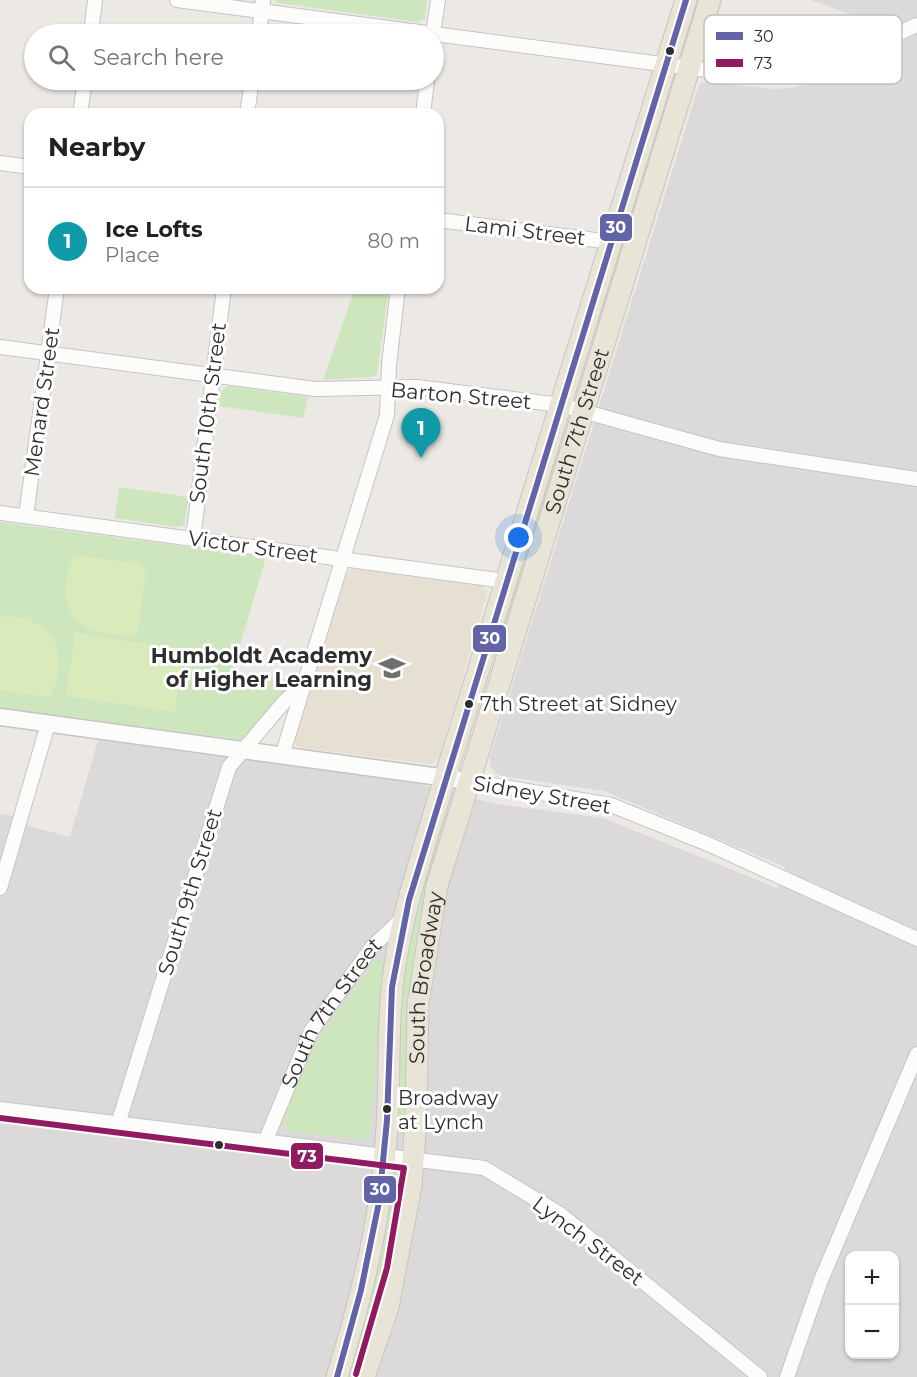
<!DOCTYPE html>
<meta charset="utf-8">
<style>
:root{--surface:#fff;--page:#f6f6f6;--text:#202124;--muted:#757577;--line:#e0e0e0;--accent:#706f6e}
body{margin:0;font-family:Montserrat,sans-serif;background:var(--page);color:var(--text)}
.controls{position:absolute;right:18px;bottom:18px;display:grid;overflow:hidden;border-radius:12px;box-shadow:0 2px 4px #0004}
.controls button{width:54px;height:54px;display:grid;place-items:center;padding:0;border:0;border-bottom:2px solid var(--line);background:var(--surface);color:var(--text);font:30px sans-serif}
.you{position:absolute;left:519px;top:538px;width:21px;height:21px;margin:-15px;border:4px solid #fff;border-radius:50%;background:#1a73e8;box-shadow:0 0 0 9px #1a73e833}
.badge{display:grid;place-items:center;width:39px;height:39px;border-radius:50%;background:var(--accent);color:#fff;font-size:20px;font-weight:700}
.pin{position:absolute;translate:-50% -50px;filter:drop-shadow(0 2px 3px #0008)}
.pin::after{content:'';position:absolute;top:32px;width:21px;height:18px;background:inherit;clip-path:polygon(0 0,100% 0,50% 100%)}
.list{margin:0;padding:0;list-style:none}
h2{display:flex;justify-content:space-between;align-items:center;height:78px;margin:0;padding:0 24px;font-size:26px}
h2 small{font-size:20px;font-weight:400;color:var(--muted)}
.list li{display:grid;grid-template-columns:39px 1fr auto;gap:18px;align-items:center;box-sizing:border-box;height:108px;padding:0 24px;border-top:2px solid var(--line)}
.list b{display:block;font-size:22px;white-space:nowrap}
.list p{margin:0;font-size:20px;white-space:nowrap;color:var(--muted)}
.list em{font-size:20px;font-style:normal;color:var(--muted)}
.icon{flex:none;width:33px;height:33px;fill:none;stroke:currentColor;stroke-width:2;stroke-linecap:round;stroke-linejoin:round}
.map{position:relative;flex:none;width:917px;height:1377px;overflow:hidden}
.search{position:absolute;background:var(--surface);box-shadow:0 2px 4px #0004;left:24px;top:24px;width:420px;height:66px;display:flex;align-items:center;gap:15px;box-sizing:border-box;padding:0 21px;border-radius:33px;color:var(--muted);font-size:22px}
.panel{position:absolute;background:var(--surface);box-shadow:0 2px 4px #0004;left:24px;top:108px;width:420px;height:186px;border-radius:18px}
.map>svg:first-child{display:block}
.industrial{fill:#dcd9db;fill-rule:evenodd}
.education{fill:#e6e0d3}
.green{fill:#cee6be}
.pitch{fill:#d9eabb}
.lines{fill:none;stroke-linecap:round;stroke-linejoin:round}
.minor-casing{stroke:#c5c4c5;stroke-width:16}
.tertiary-casing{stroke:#c5c4c5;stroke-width:19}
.primary-casing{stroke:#c6c5c4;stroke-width:23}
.minor{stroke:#fcfcfb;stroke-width:14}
.tertiary{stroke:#fcfcfb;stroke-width:16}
.primary{stroke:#e8e4d6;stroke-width:21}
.bus-1-casing{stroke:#fff;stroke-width:10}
.bus-2-casing{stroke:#fff;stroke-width:10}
.bus-1{stroke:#6364a8;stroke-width:6}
.bus-2{stroke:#901b61;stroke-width:6}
.bus-dot{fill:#2e2e2e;stroke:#fff;stroke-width:2}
.labels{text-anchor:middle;stroke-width:6;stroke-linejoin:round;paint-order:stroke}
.bus-label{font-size:20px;fill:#2e2e2e;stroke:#fff;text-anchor:start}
.street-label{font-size:21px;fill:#2e2e2e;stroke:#fff}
.poi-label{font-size:21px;font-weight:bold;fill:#2e2e2e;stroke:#fff;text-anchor:end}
.key{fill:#fff;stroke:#c0c0c0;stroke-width:1.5}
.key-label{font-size:16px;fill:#2e2e2e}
.line-badge{stroke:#fff;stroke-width:2}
.badge-label{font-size:16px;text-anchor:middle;font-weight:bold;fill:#fff}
</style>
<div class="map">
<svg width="917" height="1377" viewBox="0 0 917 1377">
<rect width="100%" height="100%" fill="#ece8e4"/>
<!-- industrial -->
<path class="industrial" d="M 811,0 L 917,0 L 917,1377 L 0,1377 L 0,814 L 13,816 L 29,826 L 70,837 L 98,740 L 413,782 L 496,804 L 603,818 L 777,888 L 785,867 L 604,791 L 502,776 L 495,773 L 490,766 L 490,757 L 698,88 L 701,83 L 709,82 L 773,89 L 792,88 L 829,79 L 855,16 ZM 850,1256 L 894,1256 L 894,1354 L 850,1354 Z"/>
<!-- education -->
<path class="education" d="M 353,569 L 481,586 L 488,590 L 439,758 L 432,764 L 296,747 L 295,740 L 347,574 Z"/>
<!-- green -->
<path class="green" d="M 274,0 L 427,0 L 425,19 L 418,22 L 278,3 Z
M 662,100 L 666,100 L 666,105 C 638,196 615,287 587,378 L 583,379 L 617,248 Z
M 355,288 L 389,288 L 377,374 L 371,377 L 323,380 Z
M 228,386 L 308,397 L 303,418 L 218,406 L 220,393 Z
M 558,445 L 560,448 L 536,542 L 469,749 L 468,745 L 495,659 L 506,608 Z
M 119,487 L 189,497 L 184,525 L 176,527 L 115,518 Z
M 0,522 L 264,557 L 265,561 L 232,672 L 291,680 L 293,685 L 242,740 L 0,708 Z
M 447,807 L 448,812 L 423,901 L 405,1125 L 402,1125 L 399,1122 L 399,993 L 410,923 Z
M 383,957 L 370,1140 L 291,1132 L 284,1125 L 285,1114 L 317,1041 L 374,961 Z
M 394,1193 L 397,1200 L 376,1322 L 357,1377 L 344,1377 L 389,1195 Z"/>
<!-- pitch -->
<path class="pitch" d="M 74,555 L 141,564 L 146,573 L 137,635 C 80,639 50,612 74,555 Z
M 0,617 C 54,613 71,653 51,698 L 0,690 Z
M 75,633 L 184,649 L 175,712 L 66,696 Z"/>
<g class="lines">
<!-- minor casing -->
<g class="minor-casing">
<g id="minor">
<path d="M 177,0 L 752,76 L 816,70 L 917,25"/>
<path d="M 91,34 L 95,0"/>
<path d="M 259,34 L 263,0"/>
<path d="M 433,34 L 438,0"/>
<path d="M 80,114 L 85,80"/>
<path d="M 247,114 L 252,80"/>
<path d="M 423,114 L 427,80"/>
<path d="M 0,163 L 30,167"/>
<path d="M 438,220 L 611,242"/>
<path d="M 0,347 L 315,389 L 417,387 L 561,405 L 719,449 L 917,479"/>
<path d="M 0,513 L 505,581"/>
<path d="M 26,516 L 57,288"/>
<path d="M 193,539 L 224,288"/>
<path d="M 282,756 L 387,415 L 389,365 L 398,288"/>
<path d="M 469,781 L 611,805 L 708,844 L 917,939"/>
<path d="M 0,888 L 48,724"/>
<path d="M 0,1109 L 484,1168 L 560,1214 L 760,1377"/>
<path d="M 118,1124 L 229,767 L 284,702 L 304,684"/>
<path id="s1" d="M 265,1142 L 311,1031 L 373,946 L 405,916"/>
<path d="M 787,1377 L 821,1280 L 917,1054"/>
</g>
</g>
<!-- tertiary casing -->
<g class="tertiary-casing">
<path id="tertiary" d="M 0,717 L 469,781"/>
</g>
<!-- primary casing -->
<g class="primary-casing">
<g id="primary">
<path d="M 337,1377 C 361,1299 380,1224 386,1142 C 391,1083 386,1024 395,965 C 404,907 423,851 440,794 L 686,0"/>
<path id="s2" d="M 364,1377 L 388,1307 L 411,1186 L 416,1119 L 418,1004 L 437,886 L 710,0"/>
</g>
</g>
<!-- minor -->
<use href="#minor" class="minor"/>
<!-- tertiary -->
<use href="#tertiary" class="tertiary"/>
<!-- primary -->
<use href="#primary" class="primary"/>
<!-- bus-1 casing -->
<g class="bus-1-casing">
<path id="bus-1" d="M 337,1377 L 361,1290 L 379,1202 L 387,1120 L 392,987 L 409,900 L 686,0"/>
</g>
<!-- bus-2 casing -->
<g class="bus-2-casing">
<path id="bus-2" d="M 0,1118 L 404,1168 L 387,1268 L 356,1374"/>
</g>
<!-- bus-1 -->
<use href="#bus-1" class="bus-1"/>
<!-- bus-2 -->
<use href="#bus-2" class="bus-2"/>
</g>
<!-- icons -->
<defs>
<g id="school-bare" transform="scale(2.07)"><path d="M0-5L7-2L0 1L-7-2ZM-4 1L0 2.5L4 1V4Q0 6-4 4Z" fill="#706f6e" stroke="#fff" stroke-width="2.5" paint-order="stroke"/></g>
</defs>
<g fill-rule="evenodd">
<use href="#school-bare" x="392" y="668"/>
</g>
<!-- markers -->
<g class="bus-dot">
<circle cx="670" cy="51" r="5"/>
<circle cx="469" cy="704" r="5"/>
<circle cx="387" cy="1109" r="5"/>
<circle cx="219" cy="1145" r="5"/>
</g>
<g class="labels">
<!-- bus labels -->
<g class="bus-label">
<text x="480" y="711">7th Street at Sidney</text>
<text x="398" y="1105">Broadway<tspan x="398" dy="24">at Lynch</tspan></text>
</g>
<!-- street labels -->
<g class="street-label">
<text transform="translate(525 231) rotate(7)" y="7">Lami Street</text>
<text transform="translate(461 396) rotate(5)" y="7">Barton Street</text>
<text transform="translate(42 402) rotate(-82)" y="7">Menard Street</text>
<text transform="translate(208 413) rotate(-83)" y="7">South 10th Street</text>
<text dy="7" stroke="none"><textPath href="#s2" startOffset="975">South 7th Street</textPath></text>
<text transform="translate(253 547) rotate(8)" y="7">Victor Street</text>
<text transform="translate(542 795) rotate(10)" y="7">Sidney Street</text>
<text transform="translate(190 892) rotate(-73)" y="7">South 9th Street</text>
<text dy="7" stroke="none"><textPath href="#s2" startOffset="406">South Broadway</textPath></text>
<text dy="7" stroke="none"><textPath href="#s1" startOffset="146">South 7th Street</textPath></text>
<text transform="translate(588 1241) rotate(37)" y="7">Lynch Street</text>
</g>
<!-- poi labels -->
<g class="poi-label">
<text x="372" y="663">Humboldt Academy<tspan x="372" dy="24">of Higher Learning</tspan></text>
</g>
</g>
<!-- legend -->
<rect x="704" y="15" width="198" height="69" rx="9" class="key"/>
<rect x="716" y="32" width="27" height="8" fill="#6364a8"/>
<rect x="716" y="59" width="27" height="8" fill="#901b61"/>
<g class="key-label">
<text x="754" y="42">30</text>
<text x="754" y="69">73</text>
</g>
<g class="line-badge">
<rect x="599" y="213" width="34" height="29" rx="6" fill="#6364a8"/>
<rect x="472" y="624" width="35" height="29" rx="6" fill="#6364a8"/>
<rect x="290" y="1142" width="34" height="28" rx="6" fill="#901b61"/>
<rect x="363" y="1175" width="34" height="29" rx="6" fill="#6364a8"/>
</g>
<g class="badge-label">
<text x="616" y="233">30</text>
<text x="490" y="644">30</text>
<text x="307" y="1162">73</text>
<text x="380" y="1195">30</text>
</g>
</svg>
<div class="controls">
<button>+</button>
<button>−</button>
</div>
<div class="you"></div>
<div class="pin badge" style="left:421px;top:458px;background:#0f9aa8">1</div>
<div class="search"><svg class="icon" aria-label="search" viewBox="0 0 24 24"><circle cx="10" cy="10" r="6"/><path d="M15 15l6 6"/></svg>Search here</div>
<section class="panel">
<h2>Nearby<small></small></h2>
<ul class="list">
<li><span class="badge" style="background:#0f9aa8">1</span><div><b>Ice Lofts</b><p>Place</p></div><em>80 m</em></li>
</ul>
</section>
</div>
